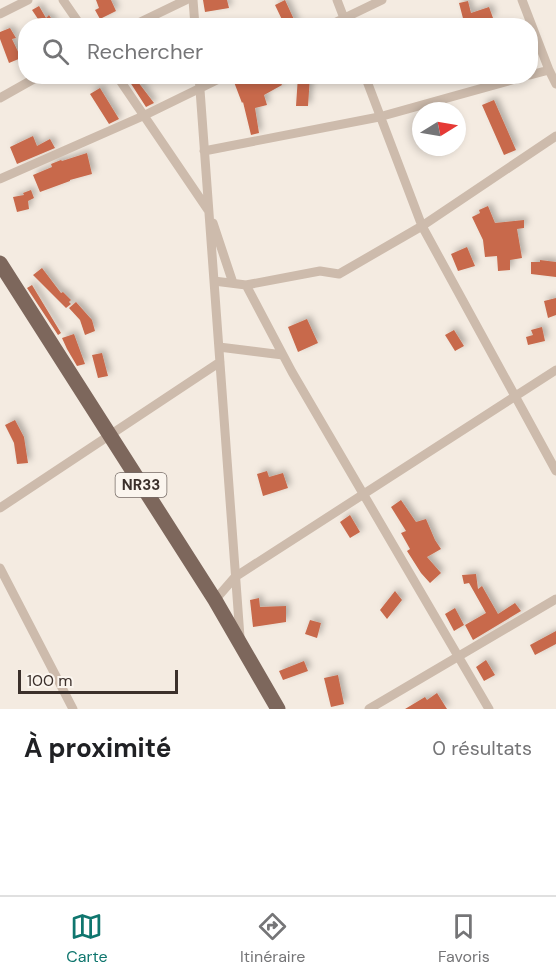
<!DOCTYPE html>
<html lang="fr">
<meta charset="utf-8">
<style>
:root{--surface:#fff;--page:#f6f6f6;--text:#202124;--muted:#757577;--line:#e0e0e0;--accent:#0f766e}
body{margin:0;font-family:"DM Sans",sans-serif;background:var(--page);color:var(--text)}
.compass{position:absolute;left:412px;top:102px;width:54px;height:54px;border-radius:50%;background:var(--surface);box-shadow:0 3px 9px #0003;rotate:79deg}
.scale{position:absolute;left:18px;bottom:15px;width:160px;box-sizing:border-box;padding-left:6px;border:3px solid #3b302b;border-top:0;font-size:16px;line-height:21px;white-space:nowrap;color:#3b302b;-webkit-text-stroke:4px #fbf5ee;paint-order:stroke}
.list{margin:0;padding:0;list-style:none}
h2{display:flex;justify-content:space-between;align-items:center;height:78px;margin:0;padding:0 24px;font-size:26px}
h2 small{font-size:20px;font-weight:400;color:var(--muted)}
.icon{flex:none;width:33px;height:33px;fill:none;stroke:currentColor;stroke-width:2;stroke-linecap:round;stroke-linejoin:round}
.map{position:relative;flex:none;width:556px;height:709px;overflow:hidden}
.search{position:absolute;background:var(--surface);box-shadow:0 3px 9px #0003;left:18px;right:18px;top:18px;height:66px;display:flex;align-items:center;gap:15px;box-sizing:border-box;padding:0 21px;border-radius:24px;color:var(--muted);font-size:22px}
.sheet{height:186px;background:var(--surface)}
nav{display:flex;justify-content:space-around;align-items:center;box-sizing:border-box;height:84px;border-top:2px solid var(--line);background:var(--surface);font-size:16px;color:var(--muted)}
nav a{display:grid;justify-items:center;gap:3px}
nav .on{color:var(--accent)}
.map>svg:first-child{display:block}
.building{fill:#c8694b;filter:url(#shadow)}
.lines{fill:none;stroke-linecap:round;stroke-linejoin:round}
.minor{stroke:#cdbbac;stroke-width:9}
.primary{stroke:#7d675c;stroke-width:15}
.labels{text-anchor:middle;stroke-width:4.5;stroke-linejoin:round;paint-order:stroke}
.shield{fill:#fbf5ee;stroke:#756b66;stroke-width:1.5}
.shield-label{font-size:15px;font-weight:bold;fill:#3b302b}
</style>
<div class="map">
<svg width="556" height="709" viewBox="0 0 556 709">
<defs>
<filter id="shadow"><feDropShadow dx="3.5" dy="-3.5" stdDeviation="3" flood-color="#0004"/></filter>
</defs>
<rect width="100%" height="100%" fill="#f4ebe1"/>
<!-- building -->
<path class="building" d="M 96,0 L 111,0 L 116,11 L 100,19 L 95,10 L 99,8 Z
M 203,0 L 227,0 L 229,8 L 205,12 Z
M 285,0 L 297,26 L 285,26 L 275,5 Z
M 468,1 L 471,13 L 489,7 L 493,18 L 465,26 L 459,3 Z
M 39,6 L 46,18 L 49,15 L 56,26 L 35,26 L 40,22 L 32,10 Z
M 10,28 L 16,38 L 12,39 L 21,58 L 9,63 L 0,39 L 0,32 Z
M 126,76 L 140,76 L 138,82 L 154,103 L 146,107 Z
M 248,76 L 277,76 L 282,85 L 264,95 L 267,105 L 255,108 L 259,133 L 251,135 L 243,102 L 242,103 L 234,82 Z
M 298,76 L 310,76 L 308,106 L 296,106 Z
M 100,88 L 119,119 L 109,124 L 90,94 Z
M 494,100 L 516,150 L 504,155 L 482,105 Z
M 33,136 L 37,146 L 50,139 L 55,148 L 17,164 L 10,147 Z
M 87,153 L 92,174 L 70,180 L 70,181 L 40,192 L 33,175 L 52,167 L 51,164 L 61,160 L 62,161 Z
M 31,190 L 34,198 L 28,201 L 29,209 L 17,212 L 13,197 L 24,195 L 23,193 Z
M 488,206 L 495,223 L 524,220 L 524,228 L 517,229 L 522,258 L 510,260 L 510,270 L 498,271 L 497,256 L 485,257 L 483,240 L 472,217 L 480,213 L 479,210 Z
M 467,247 L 475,266 L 458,271 L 451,254 Z
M 540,260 L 556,262 L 556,277 L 531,274 L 531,262 L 540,262 Z
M 42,268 L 61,293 L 63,292 L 71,300 L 69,302 L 71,304 L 66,308 L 33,275 Z
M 32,285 L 61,333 L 58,335 L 27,288 Z
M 556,298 L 556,315 L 548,318 L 544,301 Z
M 76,302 L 92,320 L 95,331 L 85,335 L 80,320 L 69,308 Z
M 307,319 L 318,343 L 298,352 L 288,327 Z
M 542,327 L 545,341 L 528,345 L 526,337 L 533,335 L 531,330 Z
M 454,330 L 464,346 L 455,351 L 445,335 Z
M 74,334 L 85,364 L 77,366 L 67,349 L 62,338 Z
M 102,353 L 108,376 L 98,378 L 92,355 Z
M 15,420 L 24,437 L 28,463 L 17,464 L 14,443 L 5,425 Z
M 267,471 L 269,477 L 283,473 L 288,488 L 263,496 L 257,474 Z
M 401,500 L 416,522 L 426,519 L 435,540 L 441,549 L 427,557 L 441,573 L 430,583 L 421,573 L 407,551 L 410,549 L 401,533 L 406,531 L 391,507 Z
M 350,515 L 360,532 L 350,538 L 340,522 Z
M 476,574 L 478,589 L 482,586 L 498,614 L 515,603 L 521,611 L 473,640 L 465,625 L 486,613 L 469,583 L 464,584 L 462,575 Z
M 395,591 L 402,600 L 387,619 L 380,610 Z
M 259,598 L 260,607 L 286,606 L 286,622 L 253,627 L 250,600 Z
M 455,608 L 464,625 L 454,631 L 445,614 Z
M 310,620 L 321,623 L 317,638 L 305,634 Z
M 556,631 L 556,644 L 535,655 L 530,645 Z
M 486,660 L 495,675 L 484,681 L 476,667 Z
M 304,661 L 308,671 L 283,680 L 279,671 Z
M 338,675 L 344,704 L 331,707 L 324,678 Z
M 437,693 L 447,709 L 405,709 L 425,697 L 427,700 Z"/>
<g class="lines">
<!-- minor -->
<path class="minor" d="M 63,0 L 81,26
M 193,0 L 195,26
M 337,0 L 347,26
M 522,0 L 549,70 L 556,84
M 0,14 L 28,0
M 132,26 L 186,0
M 328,26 L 382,0
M 530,75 L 549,70
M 117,76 L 208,210
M 199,76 L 240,637
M 365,76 L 422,226 L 556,471
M 0,98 L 39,76
M 204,151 L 379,117 L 526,76
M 0,179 L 143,116 L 225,76
M 213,223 L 233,283
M 214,281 L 246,285 L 320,271 L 339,274 L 422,226 L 556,136
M 246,285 L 292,372 L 489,709
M 219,347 L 283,355
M 0,508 L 220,362
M 0,568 L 73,709
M 215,600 L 235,577 L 556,370
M 369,709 L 556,599"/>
<!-- primary -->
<path class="primary" d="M 0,263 L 215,600 L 278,709"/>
</g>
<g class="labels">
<!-- shield labels -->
<rect class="shield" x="115.5" y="473" width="51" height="24" rx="4.5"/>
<g class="shield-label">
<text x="141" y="490">NR33</text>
</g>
</g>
</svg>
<svg class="compass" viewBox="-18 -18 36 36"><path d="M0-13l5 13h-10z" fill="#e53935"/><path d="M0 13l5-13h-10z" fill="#757577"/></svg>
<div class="scale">100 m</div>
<div class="search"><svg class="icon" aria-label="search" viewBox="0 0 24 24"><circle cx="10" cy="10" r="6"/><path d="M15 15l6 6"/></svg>Rechercher</div>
</div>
<section class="sheet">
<h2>À proximité<small>0 résultats</small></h2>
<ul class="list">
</ul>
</section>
<nav>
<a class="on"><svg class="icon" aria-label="map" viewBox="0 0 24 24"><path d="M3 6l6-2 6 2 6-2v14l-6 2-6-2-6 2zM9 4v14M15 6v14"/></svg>Carte</a>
<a><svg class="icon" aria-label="directions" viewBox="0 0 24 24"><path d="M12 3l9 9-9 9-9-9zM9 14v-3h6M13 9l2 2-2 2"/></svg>Itinéraire</a>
<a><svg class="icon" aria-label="saved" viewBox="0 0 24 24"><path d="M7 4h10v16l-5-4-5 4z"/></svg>Favoris</a>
</nav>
